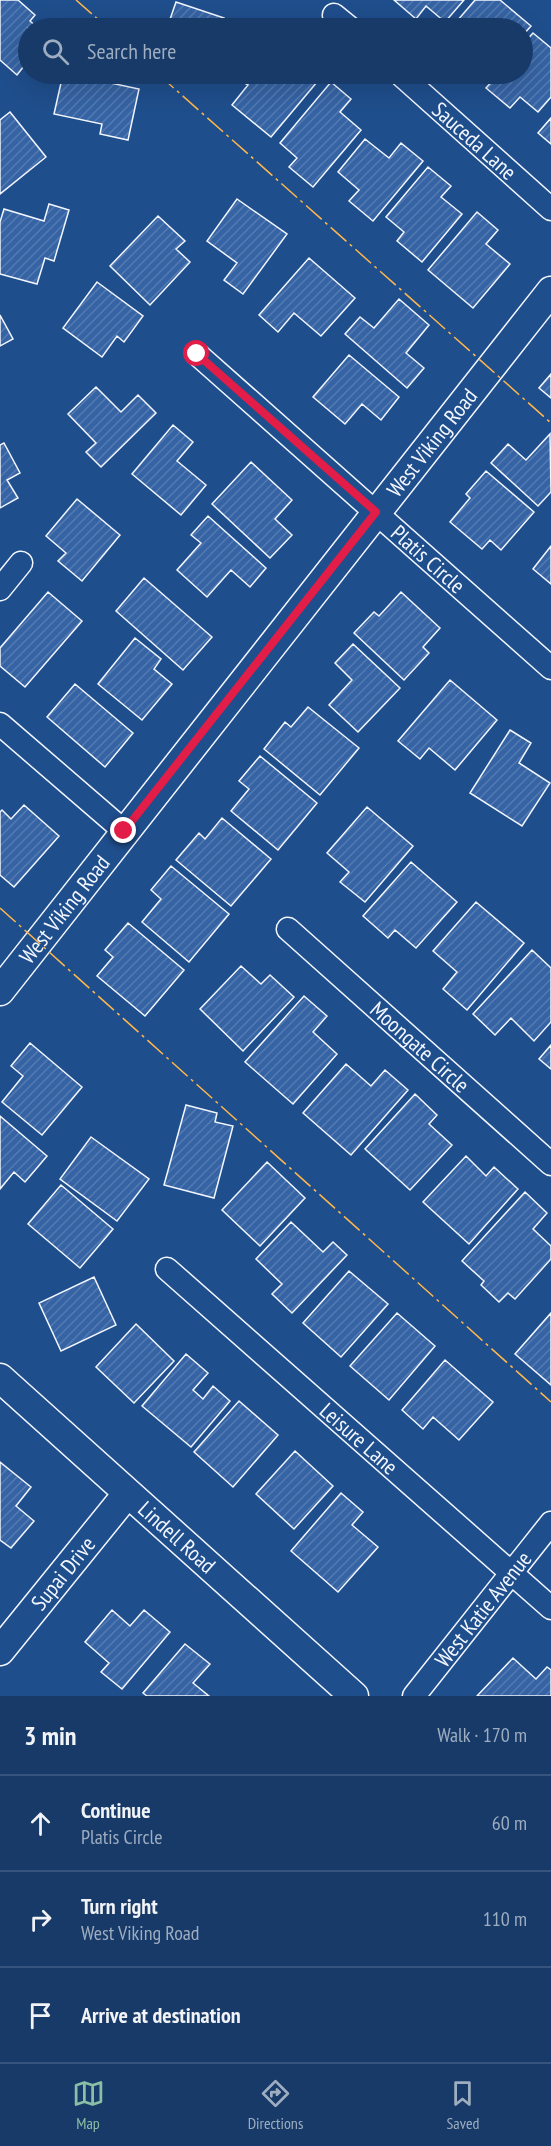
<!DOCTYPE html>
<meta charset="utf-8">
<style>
:root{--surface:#173a69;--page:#20416f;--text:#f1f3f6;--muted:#9eadc0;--line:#36547d;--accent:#8abfa5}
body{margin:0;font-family:"PT Sans Narrow",sans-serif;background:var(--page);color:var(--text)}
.stop{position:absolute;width:18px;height:18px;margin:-14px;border:4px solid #e11d48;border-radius:50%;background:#fff}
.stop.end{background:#e11d48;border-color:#fff;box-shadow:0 2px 6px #0008}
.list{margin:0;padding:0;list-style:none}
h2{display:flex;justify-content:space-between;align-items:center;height:78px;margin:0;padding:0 24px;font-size:26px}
h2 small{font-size:20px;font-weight:400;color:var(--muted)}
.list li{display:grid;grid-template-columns:39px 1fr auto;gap:18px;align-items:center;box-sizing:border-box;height:96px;padding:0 24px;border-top:2px solid var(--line)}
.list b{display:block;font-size:22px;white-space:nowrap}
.list p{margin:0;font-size:20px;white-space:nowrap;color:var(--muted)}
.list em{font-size:20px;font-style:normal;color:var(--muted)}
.icon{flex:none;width:33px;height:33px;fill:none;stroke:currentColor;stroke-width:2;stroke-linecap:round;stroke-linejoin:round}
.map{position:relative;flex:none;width:551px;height:1696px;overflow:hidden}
.search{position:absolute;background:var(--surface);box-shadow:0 6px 24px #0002;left:18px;right:18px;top:18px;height:66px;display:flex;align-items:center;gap:15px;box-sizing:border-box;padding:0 21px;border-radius:33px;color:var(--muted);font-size:22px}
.sheet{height:366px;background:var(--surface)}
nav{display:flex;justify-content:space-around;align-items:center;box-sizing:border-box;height:84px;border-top:2px solid var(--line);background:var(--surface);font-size:16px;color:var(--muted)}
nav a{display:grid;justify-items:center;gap:3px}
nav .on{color:var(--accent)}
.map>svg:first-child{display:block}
.building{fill:url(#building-hatch);stroke:#f2f6ff;stroke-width:1.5}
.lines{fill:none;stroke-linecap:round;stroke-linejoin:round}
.minor-casing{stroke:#f2f6ff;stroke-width:25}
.tertiary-casing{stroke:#f2f6ff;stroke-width:31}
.minor{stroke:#1f4e8c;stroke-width:22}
.tertiary{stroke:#1f4e8c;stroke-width:28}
.power{stroke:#ffb74d;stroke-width:1.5;stroke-dasharray:21 4.5 3 4.5;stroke-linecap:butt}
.route{stroke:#e11d48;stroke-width:8}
.labels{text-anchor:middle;stroke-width:4.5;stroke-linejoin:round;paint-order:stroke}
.street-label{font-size:22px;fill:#f2f6ff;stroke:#1f4e8c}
</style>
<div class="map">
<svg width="551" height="1696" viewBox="0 0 551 1696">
<defs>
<pattern id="building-hatch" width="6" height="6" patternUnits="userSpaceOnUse" patternTransform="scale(1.5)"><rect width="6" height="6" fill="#3563a3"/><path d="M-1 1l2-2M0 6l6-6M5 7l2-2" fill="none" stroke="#537ab1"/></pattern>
</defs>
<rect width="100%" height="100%" fill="#1f4e8c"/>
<!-- building -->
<path class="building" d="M 0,0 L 18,0 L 35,15 L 30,21 L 38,28 L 28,28 L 28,61 L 17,75 L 0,60 Z
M 394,0 L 464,0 L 445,22 L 426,6 L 416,19 Z
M 475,0 L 500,0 L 531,26 L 522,36 L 522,28 L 451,28 Z
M 176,2 L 224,18 L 220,28 L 167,28 Z
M 533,33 L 551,48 L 551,97 L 538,112 L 520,97 L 510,108 L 486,88 L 499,74 L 522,74 L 522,45 Z
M 63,74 L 103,74 L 101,81 L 139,89 L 128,140 L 100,134 L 102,124 L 54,114 Z
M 186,74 L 211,74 L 208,81 Z
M 250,74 L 307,74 L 317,82 L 271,137 L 232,105 L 248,85 L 243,82 Z
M 471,74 L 490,74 L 482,83 Z
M 331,82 L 351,99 L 340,112 L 361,130 L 313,187 L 289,167 L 297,158 L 280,143 Z
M 10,112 L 46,157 L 0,194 L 0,120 Z
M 551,118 L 551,144 L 538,133 Z
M 365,139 L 389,158 L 401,143 L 423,161 L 373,221 L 349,201 L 359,190 L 338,172 Z
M 428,167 L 451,186 L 441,197 L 462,214 L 422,262 L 397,241 L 404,232 L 386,217 Z
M 237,199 L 287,234 L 243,294 L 224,280 L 237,263 L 207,241 Z
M 49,204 L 69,210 L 54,261 L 45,258 L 37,284 L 0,274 L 0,222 L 4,209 L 44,221 Z
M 477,212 L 498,230 L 486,244 L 510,264 L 473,308 L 428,270 Z
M 158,216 L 185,241 L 176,249 L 190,262 L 150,305 L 110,266 Z
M 309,258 L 355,298 L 321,336 L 294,313 L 278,332 L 259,315 Z
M 97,282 L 143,316 L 124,342 L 117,336 L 102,357 L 63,328 Z
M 399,299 L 429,325 L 406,353 L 424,368 L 407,388 L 345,334 L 360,317 L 374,328 Z
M 0,315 L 13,339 L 0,346 Z
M 349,355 L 399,397 L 381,420 L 362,404 L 345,424 L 313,397 Z
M 551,374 L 551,398 L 539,388 Z
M 96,387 L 121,412 L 138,395 L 156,413 L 101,467 L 86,452 L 96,443 L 68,414 Z
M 173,425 L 193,442 L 177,461 L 206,485 L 181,515 L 132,474 Z
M 550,434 L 551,492 L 538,506 L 491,463 L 508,444 L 526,460 Z
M 4,443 L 20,473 L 7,480 L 18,498 L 0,508 L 0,445 Z
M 251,462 L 292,500 L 275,519 L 292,535 L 270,558 L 212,504 Z
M 486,471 L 534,512 L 501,550 L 490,540 L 482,549 L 450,522 L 470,498 L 466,494 Z
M 77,499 L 120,535 L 82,581 L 58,561 L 66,553 L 46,536 Z
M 208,516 L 266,568 L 250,587 L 231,570 L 207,597 L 177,570 L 201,543 L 191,535 Z
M 551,546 L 551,584 L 533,569 Z
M 144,578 L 212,637 L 183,670 L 116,611 Z
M 48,592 L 82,621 L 25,687 L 0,666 L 0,648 Z
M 401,592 L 440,628 L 423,647 L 429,653 L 404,680 L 354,633 L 374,612 L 379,616 Z
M 135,638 L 161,659 L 154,669 L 172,684 L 142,720 L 98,684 Z
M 353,644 L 400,688 L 358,732 L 329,705 L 352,680 L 335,663 Z
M 450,680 L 497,720 L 455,770 L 429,748 L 420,759 L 398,741 Z
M 75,684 L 133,733 L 105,767 L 47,717 Z
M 308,707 L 359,748 L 320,795 L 264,749 L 285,722 L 291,727 Z
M 510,730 L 531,743 L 519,763 L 550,783 L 522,826 L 470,793 Z
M 260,756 L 317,803 L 278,850 L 231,811 L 249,789 L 239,781 Z
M 24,805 L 59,836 L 14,887 L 0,875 L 0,812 L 2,810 L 11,819 Z
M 367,807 L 413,846 L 365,902 L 340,882 L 349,872 L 327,853 Z
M 222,818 L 271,859 L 231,906 L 176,860 L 199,833 L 205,839 Z
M 411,862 L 457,902 L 416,948 L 395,930 L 388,938 L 363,916 Z
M 171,866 L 229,914 L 189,962 L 142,922 L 161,899 L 151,890 Z
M 476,902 L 524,943 L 467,1010 L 443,989 L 457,972 L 433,951 Z
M 128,923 L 184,970 L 145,1016 L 97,976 L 113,957 L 105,950 Z
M 532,950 L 551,968 L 551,1022 L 534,1041 L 511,1018 L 495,1035 L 473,1014 Z
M 241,966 L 261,984 L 270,975 L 294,997 L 243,1051 L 200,1009 Z
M 304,996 L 327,1016 L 313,1032 L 337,1054 L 293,1104 L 245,1062 Z
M 30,1043 L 82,1087 L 42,1135 L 2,1102 L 23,1076 L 11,1066 Z
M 551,1045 L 551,1069 L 539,1059 Z
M 346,1064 L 371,1086 L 385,1070 L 408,1090 L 351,1155 L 303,1113 Z
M 415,1094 L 437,1115 L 429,1124 L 452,1145 L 410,1190 L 365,1149 Z
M 186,1105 L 217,1113 L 215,1122 L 233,1126 L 214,1198 L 164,1185 Z
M 0,1116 L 47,1156 L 25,1182 L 14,1172 L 0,1189 Z
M 91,1137 L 149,1179 L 117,1221 L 60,1179 Z
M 466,1156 L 486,1176 L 494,1167 L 518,1189 L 469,1244 L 423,1202 Z
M 267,1162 L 305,1198 L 260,1246 L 222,1210 Z
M 61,1185 L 113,1229 L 80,1268 L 28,1224 Z
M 525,1192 L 547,1213 L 533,1229 L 551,1246 L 551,1259 L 515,1299 L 508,1293 L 499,1302 L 481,1285 L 484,1281 L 462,1261 Z
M 291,1222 L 323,1252 L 333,1242 L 347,1255 L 292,1313 L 272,1294 L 282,1284 L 256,1259 Z
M 349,1271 L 388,1304 L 341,1357 L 303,1323 Z
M 94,1277 L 116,1325 L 61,1351 L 39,1303 Z
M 397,1313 L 435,1346 L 389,1400 L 350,1366 Z
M 551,1313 L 551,1385 L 515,1354 Z
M 136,1324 L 174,1361 L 134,1403 L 96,1367 Z
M 186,1354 L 208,1373 L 193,1390 L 203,1399 L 213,1386 L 230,1401 L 191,1447 L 142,1406 Z
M 445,1360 L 493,1402 L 459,1440 L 433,1417 L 423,1429 L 402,1410 Z
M 239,1401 L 278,1435 L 233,1487 L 194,1452 Z
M 295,1451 L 333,1486 L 294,1529 L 256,1494 Z
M 0,1462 L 31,1487 L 16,1506 L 34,1521 L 11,1548 L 0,1540 Z
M 341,1493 L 363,1512 L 352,1525 L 378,1547 L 338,1592 L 291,1551 Z
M 112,1610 L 130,1626 L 144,1610 L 170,1632 L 122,1689 L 101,1672 L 109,1663 L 85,1642 Z
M 185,1644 L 210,1664 L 193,1683 L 209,1696 L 147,1696 L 143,1693 Z
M 513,1658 L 536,1679 L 547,1667 L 551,1670 L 551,1696 L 477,1696 Z"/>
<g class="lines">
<!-- minor casing -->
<g class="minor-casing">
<g id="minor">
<path d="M 334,15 L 350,28"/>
<path id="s1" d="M 400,74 L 551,209"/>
<path id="s2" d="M 197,354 L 551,668"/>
<path d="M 0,589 L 21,563"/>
<path d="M 0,724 L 124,831"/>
<path id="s3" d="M 288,929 L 551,1164"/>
<path id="s4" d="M 167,1269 L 551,1608"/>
<path id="s5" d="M 414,1696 L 551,1523"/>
</g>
</g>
<!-- tertiary casing -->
<g class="tertiary-casing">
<g id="tertiary">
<path id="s6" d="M 0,991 L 551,291"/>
<path id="s7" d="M 0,1378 L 354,1696"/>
<path id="s8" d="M 0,1651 L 127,1494"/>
</g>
</g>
<!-- minor -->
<use href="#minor" class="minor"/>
<!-- tertiary -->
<use href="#tertiary" class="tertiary"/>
<!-- power -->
<path class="power" d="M 76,0 L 108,28
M 158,74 L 551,423
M 0,908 L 551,1402"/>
</g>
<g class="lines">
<!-- route -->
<path class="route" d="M 124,831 L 376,512 L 197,354"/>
</g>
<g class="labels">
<!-- street labels -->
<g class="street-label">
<text dy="8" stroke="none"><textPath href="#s1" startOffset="100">Sauceda Lane</textPath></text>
<text dy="8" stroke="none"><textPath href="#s6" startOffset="698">West Viking Road</textPath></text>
<text dy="8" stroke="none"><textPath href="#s2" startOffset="309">Platis Circle</textPath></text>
<text dy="8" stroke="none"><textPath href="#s6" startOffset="104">West Viking Road</textPath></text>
<text dy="8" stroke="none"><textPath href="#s3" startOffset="177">Moongate Circle</textPath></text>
<text dy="8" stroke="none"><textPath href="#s4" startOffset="256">Leisure Lane</textPath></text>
<text dy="8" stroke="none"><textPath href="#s7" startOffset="238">Lindell Road</textPath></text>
<text dy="8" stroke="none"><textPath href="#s8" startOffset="100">Supai Drive</textPath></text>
<text dy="8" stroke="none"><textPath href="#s5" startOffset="111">West Katie Avenue</textPath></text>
</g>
</g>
</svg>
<div class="stop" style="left:197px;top:354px"></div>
<div class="stop end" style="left:124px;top:831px"></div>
<div class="search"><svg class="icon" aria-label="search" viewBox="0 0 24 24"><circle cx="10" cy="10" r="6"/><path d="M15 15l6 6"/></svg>Search here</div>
</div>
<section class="sheet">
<h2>3 min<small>Walk · 170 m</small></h2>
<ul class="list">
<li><svg class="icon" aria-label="ahead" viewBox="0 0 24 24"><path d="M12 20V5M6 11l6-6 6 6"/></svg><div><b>Continue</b><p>Platis Circle</p></div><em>60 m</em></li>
<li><svg class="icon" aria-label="right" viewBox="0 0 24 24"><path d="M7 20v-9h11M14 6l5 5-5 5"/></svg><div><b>Turn right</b><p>West Viking Road</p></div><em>110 m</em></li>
<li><svg class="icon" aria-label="arrive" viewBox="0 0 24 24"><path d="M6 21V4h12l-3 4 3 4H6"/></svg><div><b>Arrive at destination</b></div></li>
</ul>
</section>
<nav>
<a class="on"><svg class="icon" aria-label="map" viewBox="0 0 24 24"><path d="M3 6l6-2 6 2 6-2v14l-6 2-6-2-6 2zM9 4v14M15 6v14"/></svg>Map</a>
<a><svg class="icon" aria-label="directions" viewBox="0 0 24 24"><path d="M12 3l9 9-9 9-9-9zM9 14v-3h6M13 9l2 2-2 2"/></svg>Directions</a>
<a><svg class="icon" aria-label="saved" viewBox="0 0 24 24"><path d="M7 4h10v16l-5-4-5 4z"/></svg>Saved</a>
</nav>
